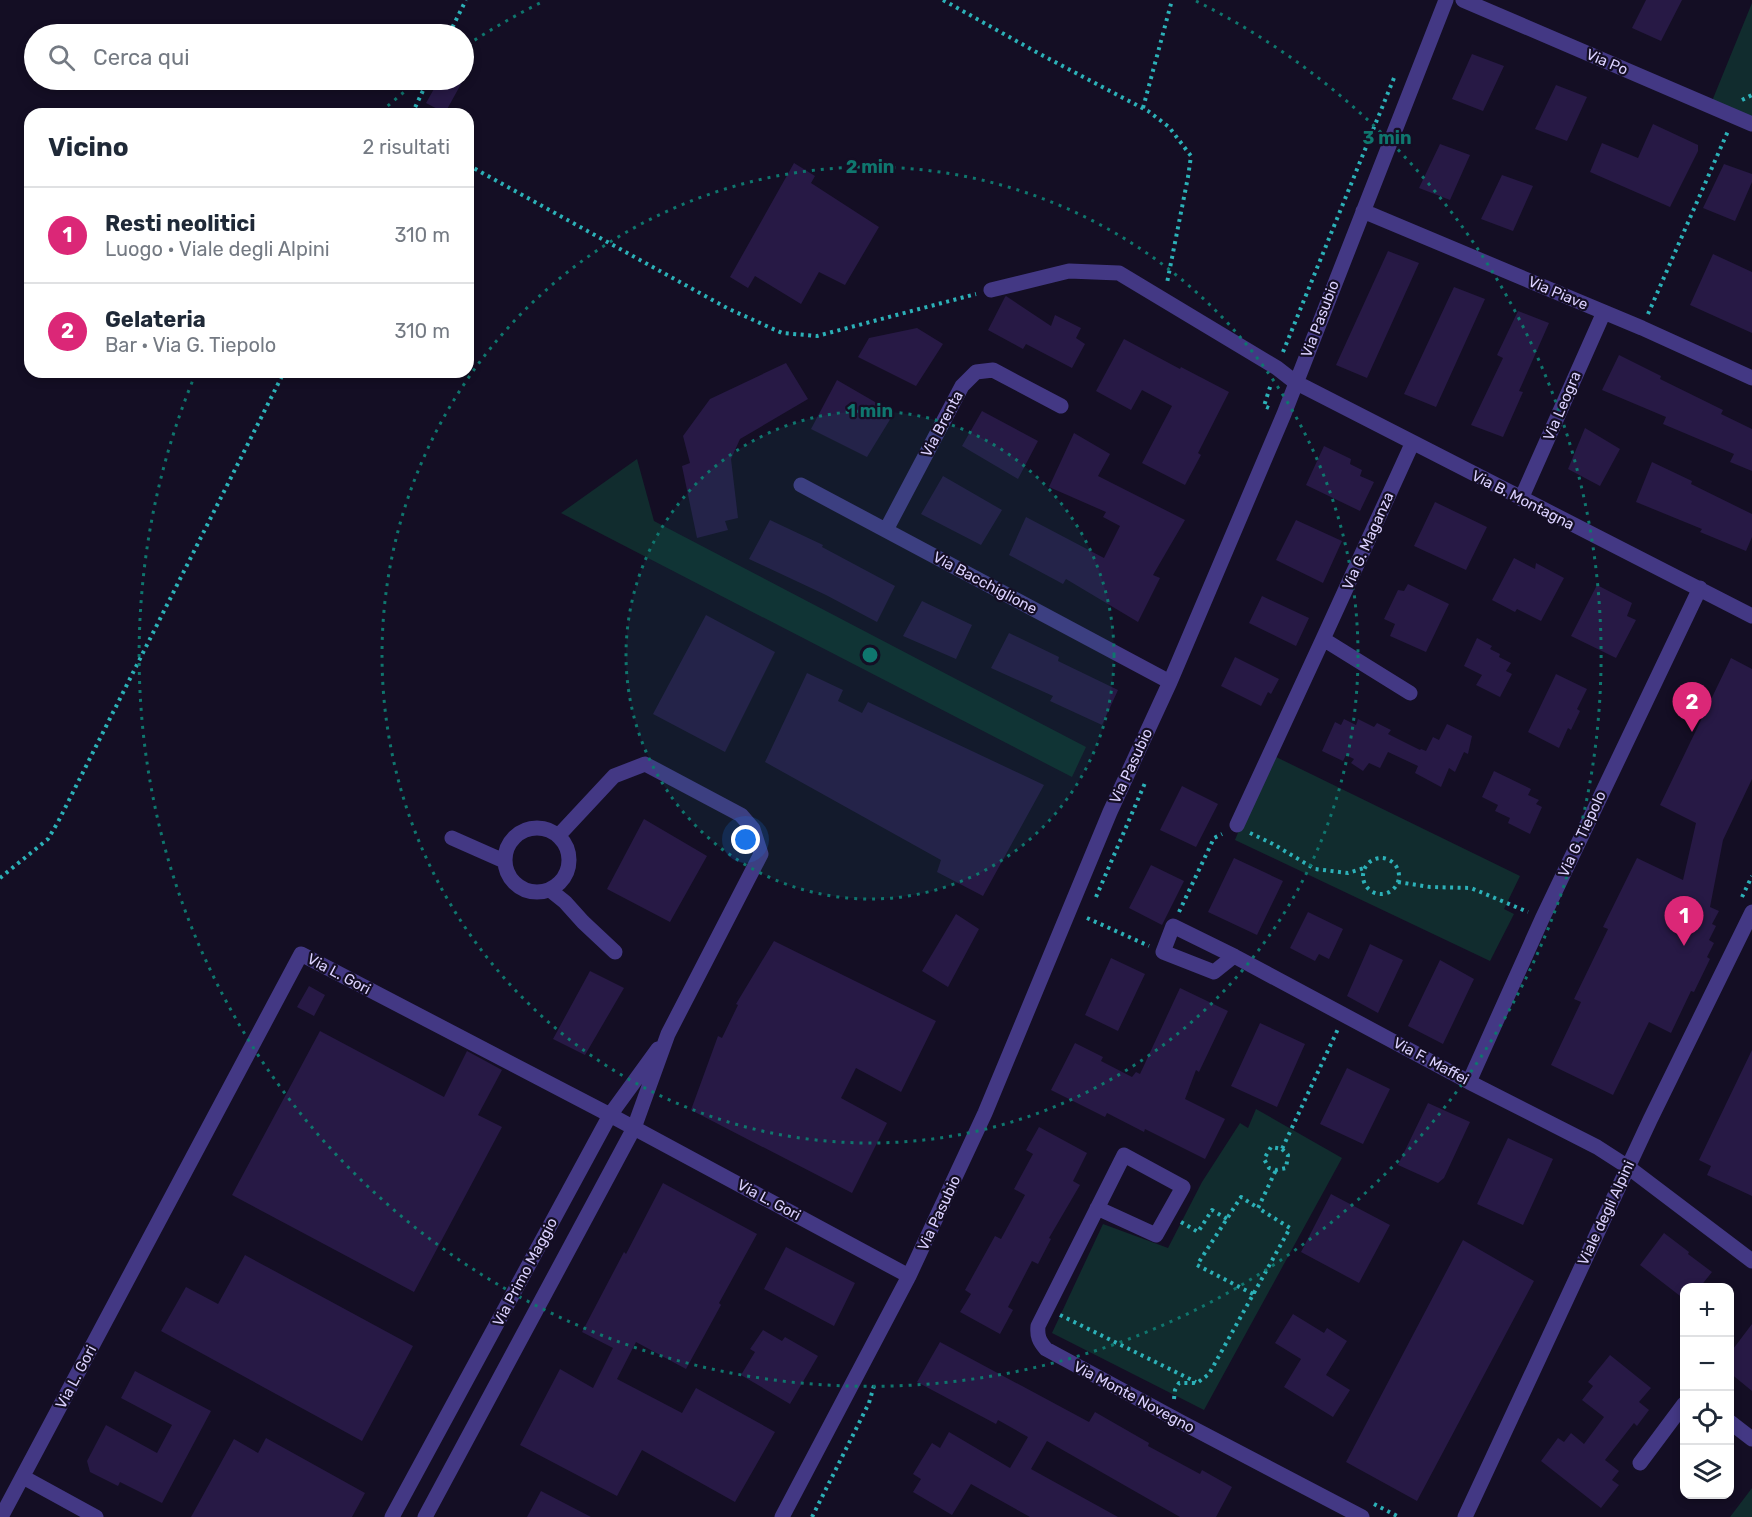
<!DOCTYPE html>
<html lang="it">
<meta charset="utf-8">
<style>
:root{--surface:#fff;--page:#f6f6f7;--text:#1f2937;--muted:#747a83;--line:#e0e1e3;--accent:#db2777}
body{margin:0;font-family:Rubik,sans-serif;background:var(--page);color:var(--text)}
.controls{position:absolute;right:18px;bottom:18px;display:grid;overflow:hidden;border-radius:12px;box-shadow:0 3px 9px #0003}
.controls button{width:54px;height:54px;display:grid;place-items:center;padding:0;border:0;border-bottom:2px solid var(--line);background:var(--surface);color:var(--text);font:30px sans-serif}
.you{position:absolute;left:746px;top:840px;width:21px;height:21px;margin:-15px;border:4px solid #fff;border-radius:50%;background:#1a73e8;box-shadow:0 0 0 9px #1a73e833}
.badge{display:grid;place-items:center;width:39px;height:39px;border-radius:50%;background:var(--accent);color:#fff;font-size:20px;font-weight:700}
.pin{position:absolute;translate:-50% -50px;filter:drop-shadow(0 2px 3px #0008)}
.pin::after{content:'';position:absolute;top:32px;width:21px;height:18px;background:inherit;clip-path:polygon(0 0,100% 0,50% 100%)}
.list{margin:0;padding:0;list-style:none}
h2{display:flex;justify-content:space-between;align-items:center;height:78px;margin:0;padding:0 24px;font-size:26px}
h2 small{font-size:20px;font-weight:400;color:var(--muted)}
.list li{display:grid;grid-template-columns:39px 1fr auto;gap:18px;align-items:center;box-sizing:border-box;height:96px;padding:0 24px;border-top:2px solid var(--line)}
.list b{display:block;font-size:22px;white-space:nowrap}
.list p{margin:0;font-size:20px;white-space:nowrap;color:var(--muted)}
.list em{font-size:20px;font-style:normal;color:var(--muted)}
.icon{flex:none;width:33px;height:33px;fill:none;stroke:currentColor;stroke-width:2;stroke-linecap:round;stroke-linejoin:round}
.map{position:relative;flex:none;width:1752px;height:1517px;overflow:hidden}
.search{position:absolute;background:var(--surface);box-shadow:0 3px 9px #0003;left:24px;top:24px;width:450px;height:66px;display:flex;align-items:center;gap:15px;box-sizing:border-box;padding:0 21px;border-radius:33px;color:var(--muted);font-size:22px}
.panel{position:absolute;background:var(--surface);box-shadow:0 3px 9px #0003;left:24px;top:108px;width:450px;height:270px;border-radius:18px}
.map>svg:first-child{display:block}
.green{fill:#112c2e}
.building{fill:#271945}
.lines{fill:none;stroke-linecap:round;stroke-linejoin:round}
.path{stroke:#2cb1b8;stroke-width:4;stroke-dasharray:3 4.5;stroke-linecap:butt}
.minor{stroke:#433884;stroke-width:15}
.ring{fill:none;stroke:#0f766e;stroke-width:3;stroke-dasharray:3 6}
.labels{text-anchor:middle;stroke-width:4.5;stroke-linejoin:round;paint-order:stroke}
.street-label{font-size:15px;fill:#dbd1ff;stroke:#140e24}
.centre{fill:#0f766e;stroke:#140e24;stroke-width:3}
.ring-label{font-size:18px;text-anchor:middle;font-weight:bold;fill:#0f766e;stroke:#140e24;stroke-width:4.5;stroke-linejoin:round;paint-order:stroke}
</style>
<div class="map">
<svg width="1752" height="1517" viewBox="0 0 1752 1517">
<rect width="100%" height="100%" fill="#140e24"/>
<!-- green -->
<path class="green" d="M 1752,3 L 1752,124 L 1710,106 Z
M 637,459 L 654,521 L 1086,747 L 1072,777 L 561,513 Z
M 1270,754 L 1520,876 L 1504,909 L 1514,914 L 1490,961 L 1235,840 Z
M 1256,1109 L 1342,1158 L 1204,1410 L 1052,1333 L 1103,1224 L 1168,1248 L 1202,1182 L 1240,1123 L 1248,1128 Z
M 1752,1488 L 1752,1517 L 1730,1517 Z"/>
<!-- building -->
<path class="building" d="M 1646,0 L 1682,0 L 1661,41 L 1632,28 Z
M 1472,54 L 1504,66 L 1483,111 L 1452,99 Z
M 439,80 L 452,80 L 461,84 L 445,113 L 426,103 Z
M 1556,85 L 1587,97 L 1567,141 L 1535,129 Z
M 1653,124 L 1698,145 L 1698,151 L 1670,207 L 1590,172 L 1602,143 L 1638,158 Z
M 1440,144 L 1470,155 L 1450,200 L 1419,188 Z
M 794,163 L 815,176 L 811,183 L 879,227 L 845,285 L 819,272 L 801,304 L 755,276 L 748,288 L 730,277 Z
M 1724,164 L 1752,174 L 1752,182 L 1735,221 L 1703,208 Z
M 1502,175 L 1533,186 L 1513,231 L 1481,219 Z
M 1388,251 L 1419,263 L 1367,378 L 1336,365 Z
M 1713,254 L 1752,272 L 1752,333 L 1690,305 Z
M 1454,287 L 1485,299 L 1436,407 L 1404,394 Z
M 1006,296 L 1051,326 L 1055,315 L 1081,328 L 1076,338 L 1085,344 L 1072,368 L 1026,344 L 1023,349 L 988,330 L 1005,297 Z
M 1518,311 L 1549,323 L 1519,391 L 1523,392 L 1503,437 L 1471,425 L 1503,358 L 1497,355 Z
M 917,328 L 943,344 L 916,386 L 858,357 L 869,338 Z
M 1124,339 L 1180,369 L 1181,367 L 1229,392 L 1198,453 L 1201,455 L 1185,485 L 1142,463 L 1172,406 L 1142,390 L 1131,410 L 1096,391 Z
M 1619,355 L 1661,376 L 1660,379 L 1723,410 L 1721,414 L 1752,429 L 1752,471 L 1730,462 L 1734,454 L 1663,424 L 1666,417 L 1602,390 Z
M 786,363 L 808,399 L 740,439 L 731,459 L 738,518 L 725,521 L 728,530 L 697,538 L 682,466 L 690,463 L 683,436 L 710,399 Z
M 837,380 L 894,413 L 867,457 L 811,429 Z
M 982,411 L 1038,441 L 1018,479 L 962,446 Z
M 1585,428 L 1620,449 L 1600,486 L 1568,469 Z
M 1074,433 L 1110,454 L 1098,476 L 1185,520 L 1153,575 L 1160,578 L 1138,622 L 1066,579 L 1063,584 L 1009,555 L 1026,517 L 1104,558 L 1120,526 L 1103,517 L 1106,512 L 1049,487 Z
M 1324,446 L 1351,459 L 1350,464 L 1362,470 L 1360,476 L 1374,482 L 1360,511 L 1306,485 Z
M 1652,462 L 1692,481 L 1691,484 L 1752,514 L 1752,537 L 1746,551 L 1700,532 L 1702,529 L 1636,502 Z
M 943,476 L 1002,510 L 981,545 L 921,514 Z
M 1435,502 L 1487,527 L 1466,570 L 1414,546 Z
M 770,520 L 823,545 L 822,547 L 895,586 L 877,622 L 826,595 L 749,559 Z
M 1296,520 L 1342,541 L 1323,583 L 1276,560 Z
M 1514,558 L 1535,569 L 1536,563 L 1564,578 L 1541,621 L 1517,609 L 1515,612 L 1492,600 Z
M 1408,584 L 1449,604 L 1426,652 L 1390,636 L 1395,624 L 1384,619 L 1398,590 L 1404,591 Z
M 1597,585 L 1632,603 L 1627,616 L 1636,620 L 1616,658 L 1571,636 Z
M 1262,596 L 1309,618 L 1296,646 L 1249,623 Z
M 922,601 L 972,625 L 956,659 L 903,636 Z
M 706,615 L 775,652 L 725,752 L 653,714 Z
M 1009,633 L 1059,657 L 1058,661 L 1118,690 L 1102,725 L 1050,701 L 1053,696 L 991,668 Z
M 1477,638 L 1492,646 L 1490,649 L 1500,654 L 1499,657 L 1511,663 L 1506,671 L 1512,674 L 1500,697 L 1476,685 L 1482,675 L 1464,666 Z
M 1235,657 L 1279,679 L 1271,694 L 1268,692 L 1261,706 L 1221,686 Z
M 1731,658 L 1752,669 L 1752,779 L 1723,840 L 1710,907 L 1719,911 L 1712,924 L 1716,926 L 1709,940 L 1714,943 L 1707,957 L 1710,959 L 1694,992 L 1691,991 L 1671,1033 L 1649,1022 L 1613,1095 L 1551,1065 L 1581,1002 L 1574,999 L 1608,929 L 1603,927 L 1637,858 L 1683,880 L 1696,823 L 1660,805 Z
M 807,673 L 843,690 L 838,701 L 862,713 L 868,702 L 1044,785 L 983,896 L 937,872 L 941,860 L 765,762 Z
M 1556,674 L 1587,689 L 1577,709 L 1580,711 L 1571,730 L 1568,728 L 1559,748 L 1528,732 Z
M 1344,719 L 1356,725 L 1358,719 L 1374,727 L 1377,723 L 1391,730 L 1388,734 L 1420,750 L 1421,749 L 1426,751 L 1433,737 L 1439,740 L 1447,724 L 1472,736 L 1468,754 L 1464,752 L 1455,772 L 1449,768 L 1441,787 L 1415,773 L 1418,766 L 1388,752 L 1380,768 L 1369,763 L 1363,771 L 1351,763 L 1354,759 L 1346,755 L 1343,761 L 1322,751 L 1335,722 L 1341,725 Z
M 1494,771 L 1531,789 L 1528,795 L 1539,800 L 1536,804 L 1542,807 L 1530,834 L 1508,823 L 1510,818 L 1495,811 L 1498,805 L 1482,797 Z
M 1182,786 L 1218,804 L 1196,847 L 1160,830 Z
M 644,819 L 707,856 L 670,922 L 607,889 Z
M 1234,858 L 1283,881 L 1257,935 L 1208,912 Z
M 1151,865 L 1184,881 L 1162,925 L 1129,908 Z
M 1308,912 L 1343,929 L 1329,959 L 1319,954 L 1315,961 L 1290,948 Z
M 956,914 L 979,929 L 948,987 L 922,971 Z
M 774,941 L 936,1021 L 901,1092 L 856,1068 L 841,1098 L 887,1123 L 852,1193 L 691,1110 L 718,1036 L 722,1038 L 738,1005 L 736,1004 Z
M 1370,944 L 1403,960 L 1378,1013 L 1347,996 Z
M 1111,958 L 1145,974 L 1118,1031 L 1085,1015 Z
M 1440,960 L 1474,979 L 1443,1044 L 1408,1026 Z
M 590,971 L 624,988 L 585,1055 L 553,1039 Z
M 309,986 L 325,995 L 314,1016 L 297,1007 Z
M 1180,988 L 1228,1011 L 1199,1072 L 1196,1070 L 1185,1099 L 1225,1119 L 1205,1159 L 1145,1129 L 1144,1132 L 1107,1113 L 1105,1117 L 1051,1090 L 1075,1043 L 1103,1057 L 1101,1061 L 1132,1077 L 1136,1072 L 1140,1074 Z
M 1260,1023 L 1305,1044 L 1277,1107 L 1231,1086 Z
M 320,1031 L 444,1097 L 467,1051 L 502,1070 L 478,1115 L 502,1127 L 414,1292 L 232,1195 Z
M 1752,1050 L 1752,1196 L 1707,1175 L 1711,1166 L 1699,1160 Z
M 1347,1068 L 1390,1089 L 1363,1144 L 1320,1124 Z
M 1428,1103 L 1470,1122 L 1444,1178 L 1438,1183 L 1398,1165 Z
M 1039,1127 L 1087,1153 L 1073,1181 L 1080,1185 L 1049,1238 L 1051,1239 L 1038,1264 L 1032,1261 L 1008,1307 L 1013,1310 L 1000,1334 L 960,1312 L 971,1294 L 965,1290 L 995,1236 L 1001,1239 L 1025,1195 L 1014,1189 L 1033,1154 L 1026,1150 Z
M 1508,1138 L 1553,1159 L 1523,1225 L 1477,1204 Z
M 663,1183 L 757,1234 L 719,1303 L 721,1305 L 686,1369 L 636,1342 L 617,1379 L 682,1413 L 696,1388 L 775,1432 L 735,1502 L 642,1450 L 617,1496 L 520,1445 L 560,1369 L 593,1388 L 613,1348 L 582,1332 L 624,1252 L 626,1254 Z
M 1331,1194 L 1390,1225 L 1359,1283 L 1301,1252 Z
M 1664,1233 L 1689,1252 L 1688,1254 L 1712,1272 L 1700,1287 L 1684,1287 L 1684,1299 L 1640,1265 Z
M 1463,1240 L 1534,1281 L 1417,1501 L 1346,1462 Z
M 786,1247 L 855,1283 L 834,1326 L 764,1289 Z
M 245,1255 L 413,1346 L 362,1441 L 161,1331 L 186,1287 L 218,1304 Z
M 1293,1314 L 1324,1333 L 1327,1328 L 1347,1341 L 1326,1375 L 1350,1390 L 1333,1417 L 1284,1387 L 1301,1359 L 1275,1343 Z
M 1752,1324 L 1752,1391 L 1730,1373 L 1730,1353 Z
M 763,1330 L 782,1341 L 785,1337 L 818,1356 L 790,1404 L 741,1375 L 755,1352 L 750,1349 Z
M 940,1342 L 1089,1422 L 1095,1412 L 1149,1443 L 1148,1446 L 1200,1474 L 1202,1470 L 1232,1487 L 1216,1517 L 1180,1517 L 1047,1441 L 1031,1469 L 1118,1517 L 1030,1517 L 971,1484 L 952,1515 L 913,1492 L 921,1479 L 913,1474 L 932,1443 L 940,1448 L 949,1432 L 1010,1468 L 1028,1437 L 998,1420 L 996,1424 L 917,1382 Z
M 1610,1355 L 1651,1388 L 1639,1402 L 1649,1410 L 1637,1426 L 1634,1423 L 1605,1460 L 1619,1471 L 1612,1480 L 1619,1485 L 1601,1508 L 1541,1461 L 1558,1438 L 1564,1442 L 1571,1433 L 1584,1444 L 1604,1417 L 1582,1400 L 1593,1386 L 1588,1382 Z
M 135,1371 L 211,1411 L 162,1503 L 120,1482 L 118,1486 L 90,1472 L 87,1461 L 106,1425 L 157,1453 L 172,1425 L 121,1398 Z
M 266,1438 L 365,1493 L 352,1517 L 191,1517 L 234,1439 L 258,1453 Z
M 541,1491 L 591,1517 L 527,1517 Z"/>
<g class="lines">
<!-- path -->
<path class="path" d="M 943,0 L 1038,53 L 1148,111 L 1169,127 L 1191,156 L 1188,177 L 1167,283
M 449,34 L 466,0
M 1742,100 L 1752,95
M 1143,108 L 1172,0
M 412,114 L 428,80
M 468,165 L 727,308 L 782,333 L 817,336 L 976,294
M 1648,314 L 1728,131
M 1283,352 L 1394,78
M 1269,408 L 1264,406 L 1271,384
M 1250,833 L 1273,844 L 1315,869 L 1348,873 L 1364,868
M1363 876a18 18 0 1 1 36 0a18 18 0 1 1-36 0Z
M 0,878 L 48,839 L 58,822 L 284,372
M 1398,882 L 1430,887 L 1471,888 L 1528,912
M 1096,897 L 1145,783
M 1742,897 L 1752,876
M 1179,912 L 1214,838 L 1222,834
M 1087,918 L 1149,946
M 1282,1149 L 1288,1155 L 1286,1168 L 1276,1170 L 1269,1168 L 1264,1159 L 1271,1147 L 1282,1149 L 1338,1029
M 1181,1222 L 1198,1232 L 1212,1210 L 1227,1219
M 1253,1294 L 1197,1265 L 1241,1197 L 1258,1208
M 1060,1315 L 1196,1382
M 1174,1399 L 1175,1390 L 1179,1383 L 1197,1383 L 1209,1374 L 1290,1228 L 1258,1208 L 1276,1170
M 1374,1504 L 1399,1517
M 812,1517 L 869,1403 L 875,1382"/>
<!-- minor -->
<path class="minor" d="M 1463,0 L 1752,124
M 1363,211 L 1642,328 L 1752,378
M 991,290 L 1069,271 L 1119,273 L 1277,368 L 1295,382 L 1752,616
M 801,485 L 1170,682
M 1521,499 L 1604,312
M 886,530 L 962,386 L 976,372 L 993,370 L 1061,406
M 1323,639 L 1410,693
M 1237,825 L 1323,639 L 1412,444
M505 860a32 32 0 1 1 64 0a32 32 0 1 1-64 0Z
M 452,838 L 504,861
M 550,890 L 565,902 L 583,922 L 615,952
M 1234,956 L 1214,972 L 1163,952 L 1173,926 L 1234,956 L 1469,1082 L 1597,1147 L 1628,1167 L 1752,1261
M 1469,1082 L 1542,919 L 1700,588
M 1097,1208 L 1156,1235 L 1183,1187 L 1124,1155 L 1038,1326 C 1037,1336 1039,1341 1046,1349 L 1181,1422 L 1362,1517
M 1730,1422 L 1752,1439
M 1640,1463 L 1684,1404
M 23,1477 L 96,1517
M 1,1517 L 301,954 L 610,1115 L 909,1276
M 392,1517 L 610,1115 L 658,1049
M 425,1517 L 634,1128 L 668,1034 L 761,854 L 753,829 L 741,815 L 645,764 L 614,776 L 559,835
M 782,1517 L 909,1276 L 985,1113 L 1110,812 L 1170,682 L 1284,414 L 1446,0
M 1465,1517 L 1650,1120 L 1752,912"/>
</g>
<!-- distance rings -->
<circle cx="870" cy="655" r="244" fill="#0f766e" fill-opacity=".12"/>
<g class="ring">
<circle cx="870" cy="655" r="244"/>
<circle cx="870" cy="655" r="488"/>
<path d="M381 112A731 731 0 0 1 415 83M467 45A731 731 0 0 1 544 1M1196 1A731 731 0 1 1 195 375"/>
</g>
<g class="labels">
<!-- street labels -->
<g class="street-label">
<text transform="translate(1607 62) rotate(23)" y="5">Via Po</text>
<text transform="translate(1558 293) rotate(23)" y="5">Via Piave</text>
<text transform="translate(1320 319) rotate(-69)" y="5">Via Pasubio</text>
<text transform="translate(1562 406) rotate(-67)" y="5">Via Leogra</text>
<text transform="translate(942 424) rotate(-62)" y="5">Via Brenta</text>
<text transform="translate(1523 500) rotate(27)" y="5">Via B. Montagna</text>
<text transform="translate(1368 541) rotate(-66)" y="5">Via G. Maganza</text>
<text transform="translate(985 583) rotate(28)" y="5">Via Bacchiglione</text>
<text transform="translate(1131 766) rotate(-65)" y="5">Via Pasubio</text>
<text transform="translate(1582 834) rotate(-65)" y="5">Via G. Tiepolo</text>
<text transform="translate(339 974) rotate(28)" y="5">Via L. Gori</text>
<text transform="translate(1431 1061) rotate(28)" y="5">Via F. Maffei</text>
<text transform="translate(769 1200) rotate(28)" y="5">Via L. Gori</text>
<text transform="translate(939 1213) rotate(-65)" y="5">Via Pasubio</text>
<text transform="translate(1606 1213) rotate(-65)" y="5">Viale degli Alpini</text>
<text transform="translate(525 1272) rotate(-62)" y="5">Via Primo Maggio</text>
<text transform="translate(76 1377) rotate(-62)" y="5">Via L. Gori</text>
<text transform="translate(1134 1397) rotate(28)" y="5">Via Monte Novegno</text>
</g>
</g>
<circle cx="870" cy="655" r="9" class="centre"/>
<g class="ring-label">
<text x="1387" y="144">3 min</text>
<text x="870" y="173">2 min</text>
<text x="870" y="417">1 min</text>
</g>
</svg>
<div class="controls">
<button>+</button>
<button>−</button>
<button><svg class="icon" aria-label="locate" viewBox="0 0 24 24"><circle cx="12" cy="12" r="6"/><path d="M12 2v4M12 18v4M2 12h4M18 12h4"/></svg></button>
<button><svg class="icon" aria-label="layers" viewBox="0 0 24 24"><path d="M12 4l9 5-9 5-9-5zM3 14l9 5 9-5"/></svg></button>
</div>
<div class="you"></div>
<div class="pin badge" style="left:1684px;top:946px">1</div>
<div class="pin badge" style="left:1692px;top:732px">2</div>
<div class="search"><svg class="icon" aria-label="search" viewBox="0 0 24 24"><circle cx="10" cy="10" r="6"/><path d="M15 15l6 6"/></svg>Cerca qui</div>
<section class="panel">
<h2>Vicino<small>2 risultati</small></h2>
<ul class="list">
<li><span class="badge">1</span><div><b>Resti neolitici</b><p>Luogo · Viale degli Alpini</p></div><em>310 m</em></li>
<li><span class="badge">2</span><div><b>Gelateria</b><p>Bar · Via G. Tiepolo</p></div><em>310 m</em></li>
</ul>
</section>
</div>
